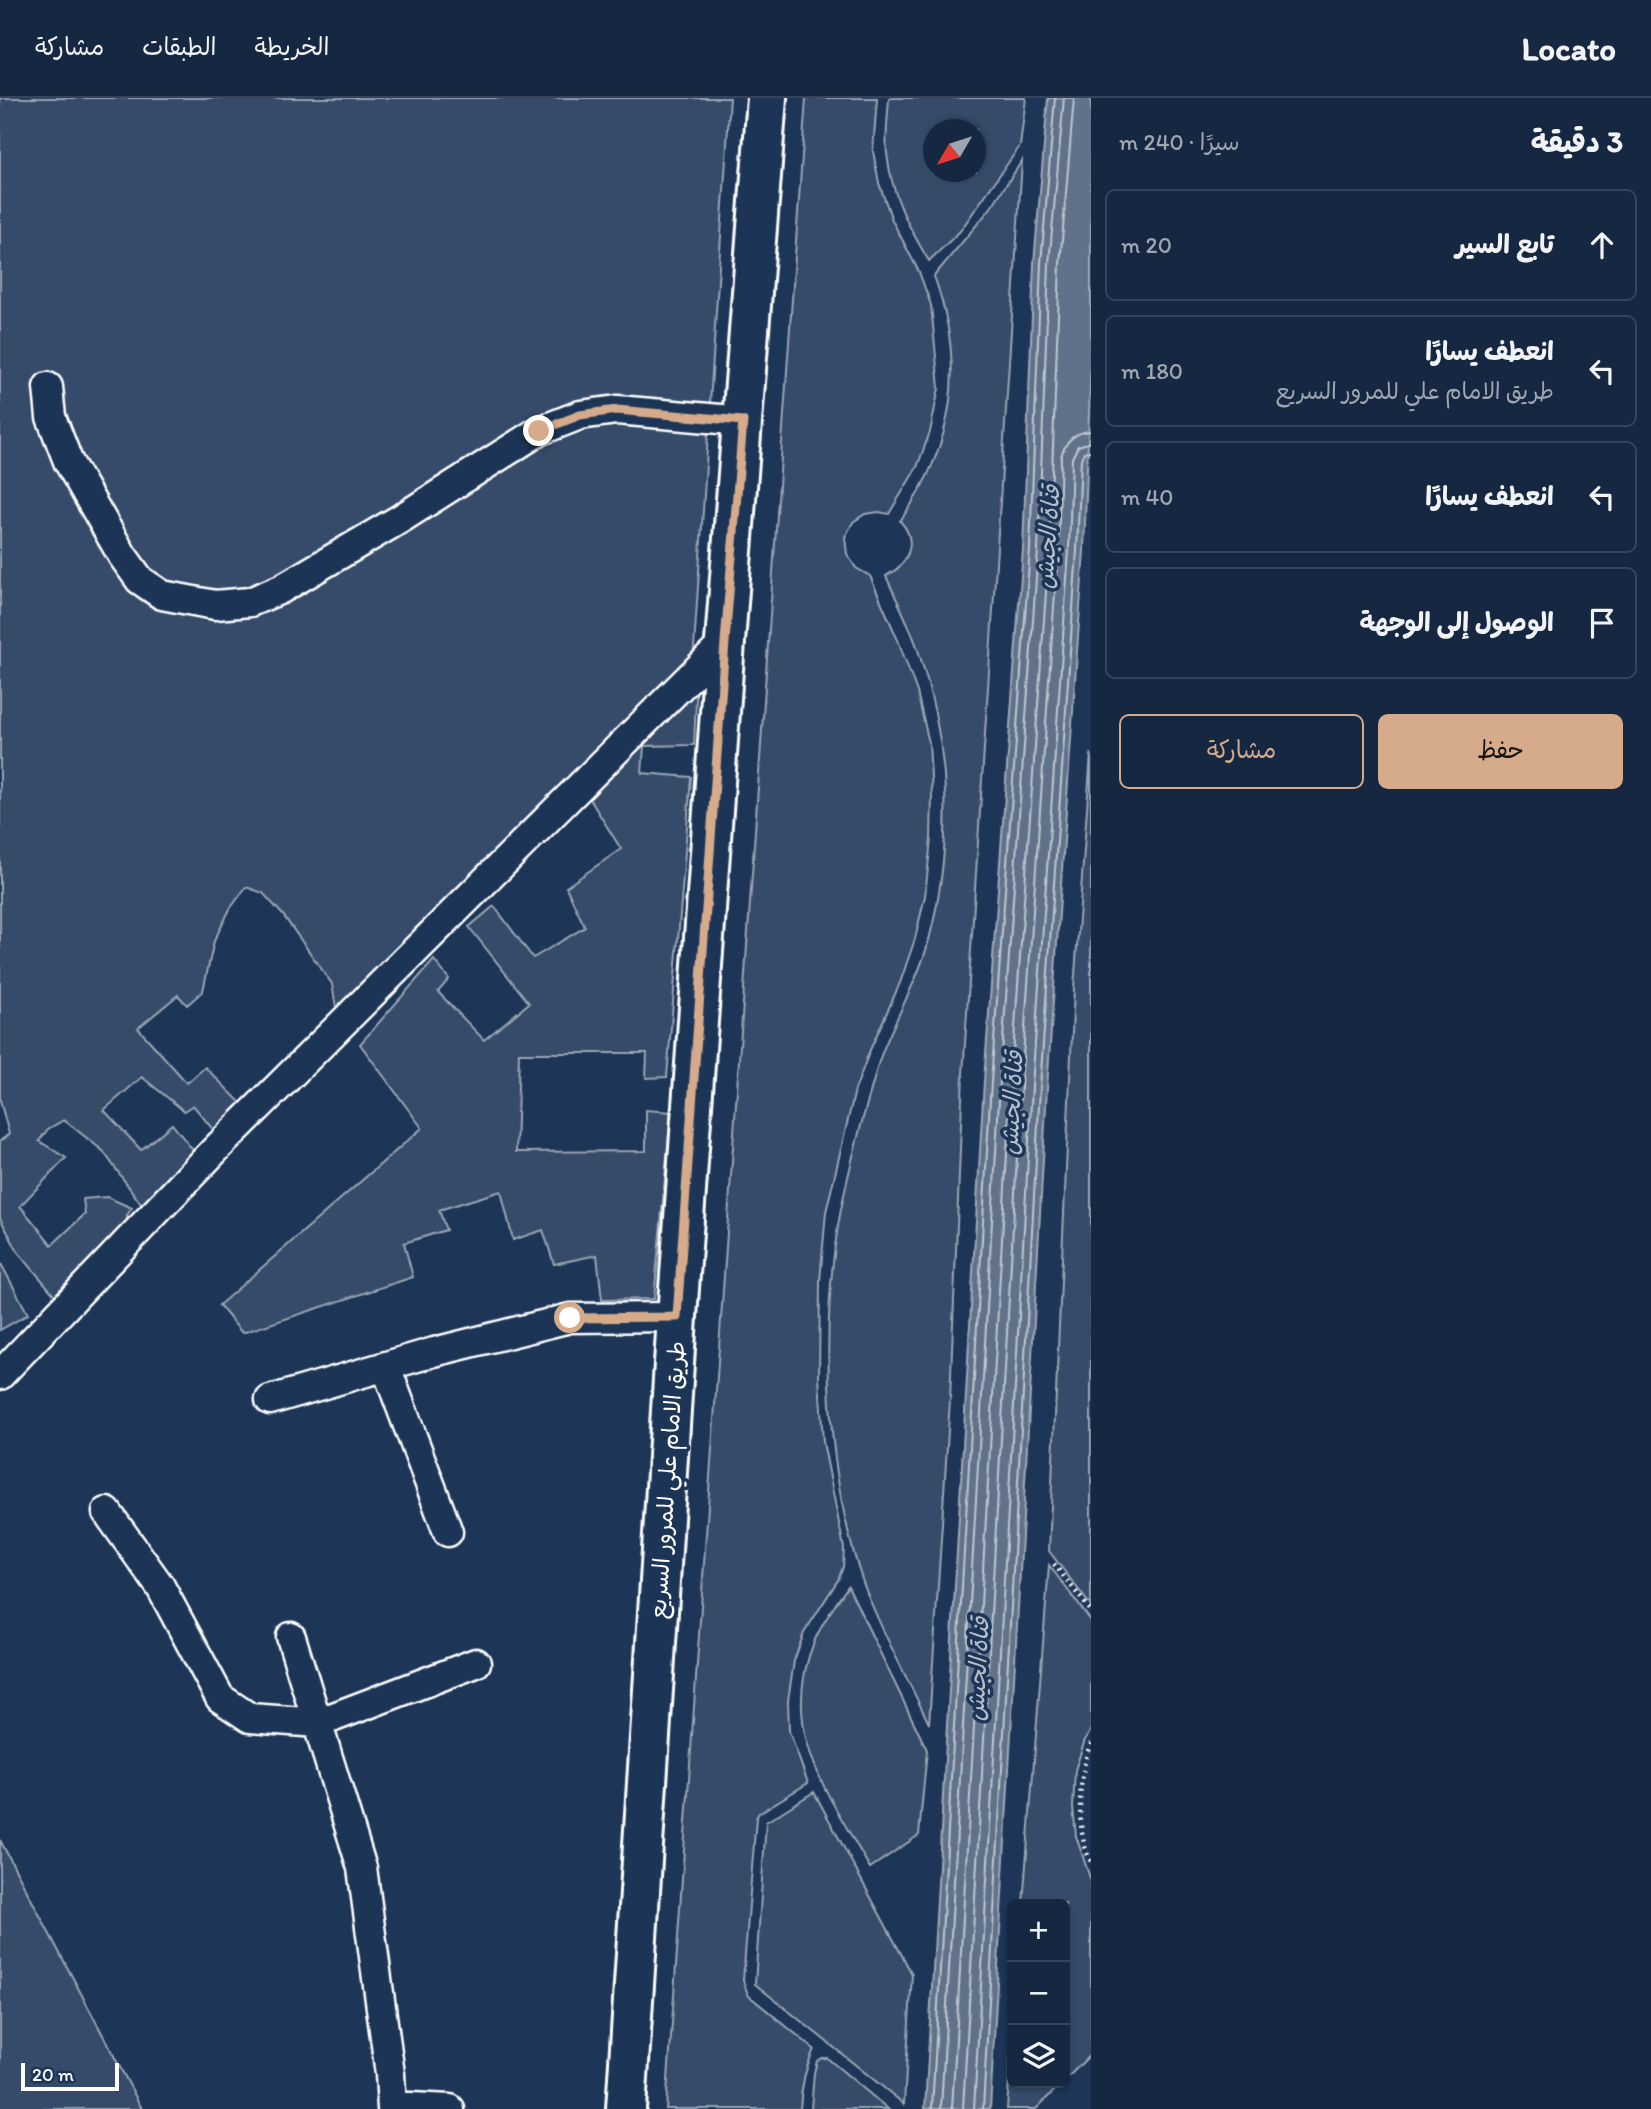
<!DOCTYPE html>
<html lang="ar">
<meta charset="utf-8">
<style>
:root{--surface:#162841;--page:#1f3048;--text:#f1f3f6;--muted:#9ea6b1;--line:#35445a;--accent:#d6ab8b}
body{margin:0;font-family:Itim,"Playpen Sans Arabic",sans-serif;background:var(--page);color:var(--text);direction:rtl}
.controls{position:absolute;right:21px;bottom:21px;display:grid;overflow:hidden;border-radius:10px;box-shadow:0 2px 5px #0004}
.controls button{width:63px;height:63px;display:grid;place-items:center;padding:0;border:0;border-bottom:2px solid var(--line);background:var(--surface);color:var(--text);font:35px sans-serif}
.compass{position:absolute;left:923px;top:21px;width:63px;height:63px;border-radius:50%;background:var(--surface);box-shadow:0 2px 5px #0004;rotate:231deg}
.scale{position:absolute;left:21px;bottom:18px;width:98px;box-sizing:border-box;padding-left:7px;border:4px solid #fff;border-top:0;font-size:19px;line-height:24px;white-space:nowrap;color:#fff;-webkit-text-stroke:5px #1d3557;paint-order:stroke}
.stop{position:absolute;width:21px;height:21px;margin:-16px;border:5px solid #d6ab8b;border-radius:50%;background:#fff}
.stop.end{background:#d6ab8b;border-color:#fff;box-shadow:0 2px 7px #0008}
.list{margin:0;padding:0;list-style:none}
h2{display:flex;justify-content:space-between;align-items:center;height:91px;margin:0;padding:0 28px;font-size:30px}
h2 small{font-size:23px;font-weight:400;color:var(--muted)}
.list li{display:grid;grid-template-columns:46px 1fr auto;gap:21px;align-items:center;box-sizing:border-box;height:112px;margin:0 14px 14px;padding:0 14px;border:2px solid var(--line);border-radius:10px}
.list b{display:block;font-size:26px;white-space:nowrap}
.list p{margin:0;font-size:23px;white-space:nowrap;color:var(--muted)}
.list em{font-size:23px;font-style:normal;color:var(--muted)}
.actions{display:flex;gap:14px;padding:21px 28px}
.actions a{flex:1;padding:16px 0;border:2px solid var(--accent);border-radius:10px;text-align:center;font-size:24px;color:var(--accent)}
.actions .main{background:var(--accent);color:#111}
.icon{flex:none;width:38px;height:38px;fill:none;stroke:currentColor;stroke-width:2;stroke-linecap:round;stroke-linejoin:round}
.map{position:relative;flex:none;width:1091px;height:2011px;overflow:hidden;direction:ltr}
header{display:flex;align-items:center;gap:42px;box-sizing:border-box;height:98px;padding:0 35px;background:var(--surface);border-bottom:2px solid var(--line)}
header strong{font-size:33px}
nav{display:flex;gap:38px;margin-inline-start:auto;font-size:24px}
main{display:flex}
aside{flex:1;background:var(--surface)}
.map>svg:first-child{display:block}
.green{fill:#364b69;stroke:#9aa5b4;stroke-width:2;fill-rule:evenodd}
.water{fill:#617289;stroke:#a0aab8;stroke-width:2}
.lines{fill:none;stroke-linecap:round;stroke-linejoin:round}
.shore{stroke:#c0c7d0;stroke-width:2}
.street-casing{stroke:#fff;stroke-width:33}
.secondary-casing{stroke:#fff;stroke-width:44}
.path{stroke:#fff;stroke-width:4.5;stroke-dasharray:2 5;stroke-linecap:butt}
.street{stroke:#1d3557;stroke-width:28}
.secondary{stroke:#1d3557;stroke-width:38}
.route{stroke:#d6ab8b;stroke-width:9}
.labels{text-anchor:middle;stroke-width:7;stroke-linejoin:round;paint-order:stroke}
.street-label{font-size:23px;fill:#fff;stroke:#1d3557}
.water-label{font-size:24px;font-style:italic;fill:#b8c0ca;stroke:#1d3557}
</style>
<header>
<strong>Locato</strong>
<nav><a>الخريطة</a><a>الطبقات</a><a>مشاركة</a></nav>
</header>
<main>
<aside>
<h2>3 دقيقة<small>سيرًا · 240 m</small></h2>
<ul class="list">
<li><svg class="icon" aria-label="ahead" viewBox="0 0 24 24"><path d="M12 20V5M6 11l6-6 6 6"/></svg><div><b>تابع السير</b></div><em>20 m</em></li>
<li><svg class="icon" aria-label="left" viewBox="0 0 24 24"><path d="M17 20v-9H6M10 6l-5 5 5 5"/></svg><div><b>انعطف يسارًا</b><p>طريق الامام علي للمرور السريع</p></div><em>180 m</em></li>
<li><svg class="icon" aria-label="left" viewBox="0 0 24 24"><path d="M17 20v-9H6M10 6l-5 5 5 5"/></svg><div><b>انعطف يسارًا</b></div><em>40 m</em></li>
<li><svg class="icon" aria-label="arrive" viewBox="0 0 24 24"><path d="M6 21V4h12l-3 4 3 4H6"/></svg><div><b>الوصول إلى الوجهة</b></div></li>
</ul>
<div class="actions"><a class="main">حفظ</a><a>مشاركة</a></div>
</aside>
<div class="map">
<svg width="1091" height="2011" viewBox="0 0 1091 2011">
<rect width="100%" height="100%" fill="#1d3557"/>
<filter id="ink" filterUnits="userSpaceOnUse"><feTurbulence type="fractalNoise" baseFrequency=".0143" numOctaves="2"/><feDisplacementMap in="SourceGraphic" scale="14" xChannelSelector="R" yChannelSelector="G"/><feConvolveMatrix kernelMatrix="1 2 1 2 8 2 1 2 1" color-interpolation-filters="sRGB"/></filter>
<g filter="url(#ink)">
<!-- green -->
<path class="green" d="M 0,0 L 730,0 L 693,565 L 433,814 L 349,910 L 336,909 L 332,886 L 283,817 L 263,795 L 246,789 L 230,811 L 214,843 L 203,893 L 187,907 L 178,897 L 138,930 L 187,985 L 205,969 L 241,1005 L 215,1034 L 193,1007 L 184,1013 L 142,979 L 104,1012 L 141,1052 L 172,1026 L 192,1051 L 207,1058 L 146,1113 L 103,1053 L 64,1022 L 48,1031 L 39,1043 L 66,1060 L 20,1108 L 52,1147 L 85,1116 L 83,1101 L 107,1099 L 132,1110 L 127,1117 L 127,1138 L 57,1200 L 18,1154 L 0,1120 L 0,1043 L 9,1036 L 0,1002 Z
M 806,0 L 877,0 L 873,53 L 879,85 L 892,122 L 919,174 L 931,207 L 939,290 L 930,334 L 917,369 L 889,416 L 879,414 L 865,416 L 853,424 L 845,439 L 847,456 L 856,470 L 870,478 L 898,542 L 917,594 L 929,645 L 932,697 L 931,741 L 925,798 L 915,841 L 900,885 L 870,952 L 855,992 L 826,1114 L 820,1183 L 819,1279 L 823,1344 L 844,1450 L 843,1469 L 838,1482 L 804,1535 L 794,1563 L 788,1602 L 789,1633 L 808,1685 L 759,1715 L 756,1720 L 743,1882 L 748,1897 L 814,1951 C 805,1970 801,1990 800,2011 L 666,2011 Z
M 889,0 L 1026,0 L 1020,48 L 960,133 L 929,163 C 908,128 892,98 887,56 C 885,38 888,18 889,0 ZM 934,32 L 976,32 L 976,74 L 934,74 Z
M 1022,63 L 963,976 L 950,1302 L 929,1626 C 909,1583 882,1535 865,1490 C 825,1379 819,1227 841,1111 C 849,1072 859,1033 870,995 C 874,982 877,968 882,955 C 897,916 920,879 930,838 C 954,741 950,650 919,555 C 911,529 897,503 886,478 C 908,467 919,443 900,423 C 955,347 966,267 934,178 L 990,111 Z
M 697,579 L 694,647 L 644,648 L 642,675 L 691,679 L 667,979 L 646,980 L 647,955 L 519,955 L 516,1054 L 646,1053 L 646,1012 L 671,1014 L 654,1201 L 602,1202 L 597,1157 L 554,1166 L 543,1132 L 513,1142 L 501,1093 L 439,1112 L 446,1132 L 404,1145 L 413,1179 L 242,1235 L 219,1207 L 422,1030 L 360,946 L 434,862 L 449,881 L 438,894 L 484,942 L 529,905 L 469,829 L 494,808 L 533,860 L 585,829 L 566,789 L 621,751 L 586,695 Z
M 1091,655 L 1091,1508 L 1049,1453 L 1074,890 Z
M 0,1164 L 28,1216 L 0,1232 Z
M 1049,1467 L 1091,1523 L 1091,1632 L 1085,1642 L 1075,1672 L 1073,1709 L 1076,1738 L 1091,1783 L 1091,1956 L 1065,1982 L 1065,1806 L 1023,1806 Z
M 848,1488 L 927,1652 L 919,1737 L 870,1770 C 828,1695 778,1633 814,1544 C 822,1524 836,1506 848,1488 Z
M 814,1694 L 912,1876 L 904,2006 L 755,1886 L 766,1724 Z
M 0,1742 L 142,2011 L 0,2011 Z
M 1012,1940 L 1012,1985 L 1062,1985 L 1036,2011 L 1007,2011 Z
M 822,1960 L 827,1960 L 888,2011 L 811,2011 L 814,1975 L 817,1963 Z"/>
<!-- water -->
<path class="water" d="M 1048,0 L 1091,0 L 1091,261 L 1084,452 L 1047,990 L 990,2011 L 925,2011 L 984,983 L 1023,451 L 1034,165 Z"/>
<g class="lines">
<!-- shore -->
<path class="shore" d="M 932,2011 L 991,984 L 1030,451 L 1041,165 L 1055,0
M 941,2011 L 1000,984 L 1038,452 L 1049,166 L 1064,0
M 952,2011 L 1011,985 L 1049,452 L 1060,166 L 1074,0
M 963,2011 L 1021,988 L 1058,451 L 1061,359 C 1065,343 1075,334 1091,333
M 974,2011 L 1032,989 L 1069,452 L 1072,360 L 1078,348 L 1091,344
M 983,2011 L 1040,990 L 1077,452 L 1081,361 L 1084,354 L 1091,353"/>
<!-- street casing -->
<g class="street-casing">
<path id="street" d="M 48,289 L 51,319 L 68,363 L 122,457 L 140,482 L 162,497 L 215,507 L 250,504 L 281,491 L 400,421 L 539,333 L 580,317 L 617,312 L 743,323
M 386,1269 L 448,1434
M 0,1277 L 216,1051 L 725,544
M 270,1302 L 434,1254 L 570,1220 L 677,1219
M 107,1414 L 160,1488 L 220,1600 L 250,1620 L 318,1625 L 476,1565
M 291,1539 L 362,1770 L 390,1976 L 392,2011
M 392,2008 L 450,2011"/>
</g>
<!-- secondary casing -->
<g class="secondary-casing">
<path id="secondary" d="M 626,2011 L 677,1219 L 725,544 L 767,0"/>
</g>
<!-- path -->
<path class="path" d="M 1054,1466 L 1091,1513
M 1091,1645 C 1078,1675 1075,1734 1091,1764"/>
<!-- street -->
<use href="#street" class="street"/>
<!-- secondary -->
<use href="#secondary" class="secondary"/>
</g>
</g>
<g class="lines" filter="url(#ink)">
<!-- route -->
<path class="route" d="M 539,333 L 580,317 L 617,312 L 743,323 L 725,544 L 677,1219 L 570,1220"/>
</g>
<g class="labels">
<!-- street labels -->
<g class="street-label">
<text transform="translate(667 1382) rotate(-86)" y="8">طريق الامام علي للمرور السريع</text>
</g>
<!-- water labels -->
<g class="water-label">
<text transform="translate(1048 439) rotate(-86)" y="8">قناة الجيش</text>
<text transform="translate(1012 1005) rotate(-87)" y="8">قناة الجيش</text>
<text transform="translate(978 1571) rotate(-87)" y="8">قناة الجيش</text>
</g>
</g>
</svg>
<div class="controls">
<button>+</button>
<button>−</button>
<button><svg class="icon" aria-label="layers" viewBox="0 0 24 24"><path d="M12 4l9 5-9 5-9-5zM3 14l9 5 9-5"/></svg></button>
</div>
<svg class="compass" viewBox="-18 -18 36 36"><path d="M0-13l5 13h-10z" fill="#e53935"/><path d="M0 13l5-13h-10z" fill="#9ea6b1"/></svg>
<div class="scale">20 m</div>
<div class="stop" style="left:570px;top:1220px"></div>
<div class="stop end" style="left:539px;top:333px"></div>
</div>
</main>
